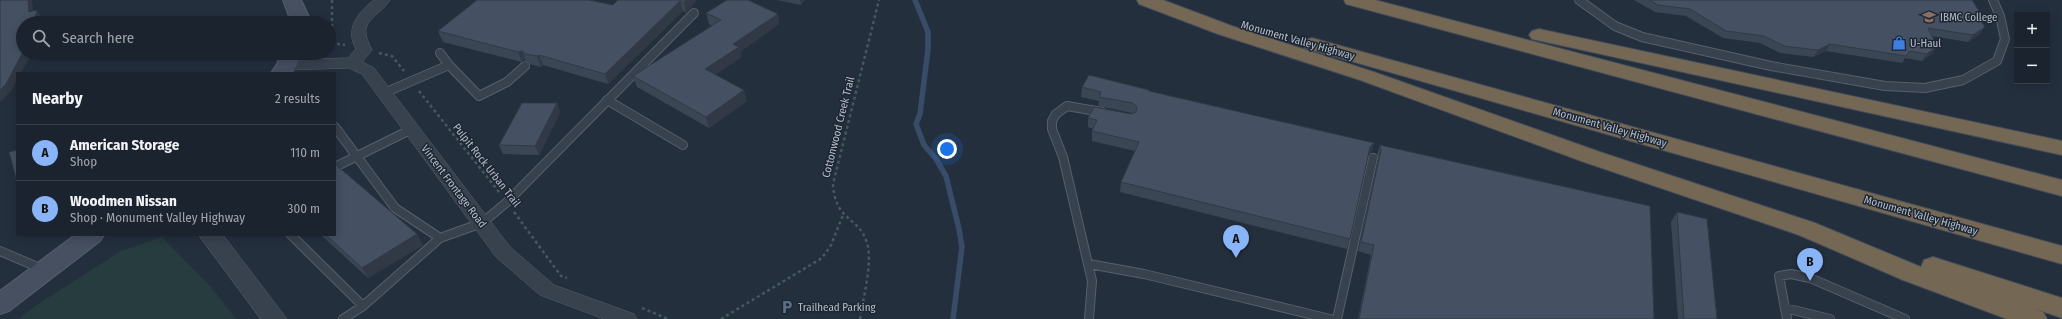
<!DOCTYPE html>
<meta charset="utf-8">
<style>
:root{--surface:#1b232e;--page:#242b36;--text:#f1f3f6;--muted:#a0a4aa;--line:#39404a;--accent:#8ab4f8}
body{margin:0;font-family:"Fira Sans Condensed",sans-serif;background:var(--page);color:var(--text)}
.controls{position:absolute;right:12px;top:12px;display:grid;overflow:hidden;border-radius:0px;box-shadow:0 2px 10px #0003}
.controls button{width:36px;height:36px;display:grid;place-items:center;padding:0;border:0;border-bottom:1px solid var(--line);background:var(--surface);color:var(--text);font:20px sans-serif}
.you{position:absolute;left:947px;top:149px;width:14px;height:14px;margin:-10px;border:3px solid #fff;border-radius:50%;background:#1a73e8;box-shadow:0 0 0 6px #1a73e833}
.badge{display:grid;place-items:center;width:26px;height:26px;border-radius:50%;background:var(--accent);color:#111;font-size:13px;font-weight:700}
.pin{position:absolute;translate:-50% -33px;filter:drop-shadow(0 1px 2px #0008)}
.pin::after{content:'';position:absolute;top:21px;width:14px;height:12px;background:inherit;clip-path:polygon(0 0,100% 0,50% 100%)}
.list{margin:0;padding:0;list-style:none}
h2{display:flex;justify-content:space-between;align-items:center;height:52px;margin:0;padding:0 16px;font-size:17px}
h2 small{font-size:13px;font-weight:400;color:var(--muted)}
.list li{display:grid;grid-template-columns:26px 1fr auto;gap:12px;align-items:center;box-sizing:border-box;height:56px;padding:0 16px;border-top:1px solid var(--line)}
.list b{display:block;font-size:15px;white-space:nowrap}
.list p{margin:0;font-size:13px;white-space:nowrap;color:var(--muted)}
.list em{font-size:13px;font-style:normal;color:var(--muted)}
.icon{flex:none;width:22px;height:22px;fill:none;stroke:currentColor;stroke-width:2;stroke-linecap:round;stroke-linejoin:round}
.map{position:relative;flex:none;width:2062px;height:319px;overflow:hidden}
.search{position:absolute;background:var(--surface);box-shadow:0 2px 10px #0003;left:16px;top:16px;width:320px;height:44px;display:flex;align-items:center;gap:10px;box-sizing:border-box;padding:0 14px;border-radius:22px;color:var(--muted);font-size:15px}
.panel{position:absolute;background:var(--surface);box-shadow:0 2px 10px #0003;left:16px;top:72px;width:320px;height:164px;border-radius:0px}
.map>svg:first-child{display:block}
.green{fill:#263c3f}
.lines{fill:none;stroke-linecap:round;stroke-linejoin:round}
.stream{stroke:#394c67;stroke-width:5.5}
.service-casing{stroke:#565f6c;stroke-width:10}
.minor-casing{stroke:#565f6c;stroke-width:1}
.tertiary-casing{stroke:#565f6c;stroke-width:1}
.secondary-casing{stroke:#565f6c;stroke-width:2}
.motorway-casing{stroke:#434c59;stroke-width:2}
.path{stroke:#44595c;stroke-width:2.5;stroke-dasharray:3 3;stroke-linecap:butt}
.service{stroke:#38414e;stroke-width:8}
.minor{fill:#38414e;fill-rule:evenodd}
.tertiary{fill:#38414e;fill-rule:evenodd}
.secondary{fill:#465061;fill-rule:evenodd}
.motorway{fill:#746855;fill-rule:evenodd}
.wall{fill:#3b4654}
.shaded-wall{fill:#303945}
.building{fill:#455162;stroke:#303945}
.labels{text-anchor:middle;stroke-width:3;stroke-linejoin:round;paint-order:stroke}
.poi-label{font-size:11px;fill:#b4bcc9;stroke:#1d2633;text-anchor:start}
.street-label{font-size:11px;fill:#b4bcc9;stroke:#1d2633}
</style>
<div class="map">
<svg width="2062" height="319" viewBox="0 0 2062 319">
<rect width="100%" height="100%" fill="#242f3e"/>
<!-- green -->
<path class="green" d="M 162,237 L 211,287 L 236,319 L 19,319 L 35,306 L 121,251 Z"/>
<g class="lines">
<!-- stream -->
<path class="stream" d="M 915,0 L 928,32 L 928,49 L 920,114 L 916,124 L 924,145 L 936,159 L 946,176 L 959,229 L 962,247 L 953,319"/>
<!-- service casing -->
<g class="service-casing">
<path id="service" d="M 1579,0 L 1615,26 L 1642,37 L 1771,66 L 1885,86 L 1925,88 L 1963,80 L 1997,61 L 2005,39 L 2000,16 L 1993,0
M 440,53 L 449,65
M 384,93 L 449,65 L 479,96 L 507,82 L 525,66
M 607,100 L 683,145
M 335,127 L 395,208 L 440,238
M 335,167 L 412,129
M 291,235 L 363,306
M 0,251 L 42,269
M 1089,264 L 1144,274 L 1330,319
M 1785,308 L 1830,319
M 343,319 L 363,306 L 440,238 L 482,223 L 507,202 L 694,13
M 1089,319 L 1092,281 L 1063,157 L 1052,129 L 1052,121 L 1056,114 L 1067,106 L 1102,112
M 1337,319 L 1373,158
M 1787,319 L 1779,276 L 1791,274 L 1810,278 L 1905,319"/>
</g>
<!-- minor casing -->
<g class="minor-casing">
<path id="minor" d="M 374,0 L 390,0 C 377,20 355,19 372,50 L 362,62 L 374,68 L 510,247 L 554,285 L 634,314 L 637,319 L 604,319 L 540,295 L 496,257 L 362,74 L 349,68 L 287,70 L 282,68 L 279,65 L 282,62 L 287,60 L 348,58 L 356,49 C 345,29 357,13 374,0 Z"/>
</g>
<!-- tertiary casing -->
<g class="tertiary-casing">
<path id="tertiary" d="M 199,235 L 223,235 L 287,319 L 261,319 Z"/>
</g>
<!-- secondary casing -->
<g class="secondary-casing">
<path id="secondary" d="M 283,0 L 301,0 L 310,19 L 309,23 L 289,23 L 290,19 Z
M 281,53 L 301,53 L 297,65 L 291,73 L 271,73 L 277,64 Z
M 75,235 L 104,235 L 100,241 L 9,311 L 0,314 L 0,291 Z"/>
</g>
<!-- motorway casing -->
<g class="motorway-casing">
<path id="motorway" d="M 1137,0 L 1163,0 L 1232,26 L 1374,72 L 1600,152 L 1815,223 L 1921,267 L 1924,260 L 1933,257 L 2062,298 L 2062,318 L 2033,308 L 2043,312 L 2047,319 L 2007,319 L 1903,280 L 1799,235 L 1584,162 L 1360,80 L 1218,34 L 1139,4 Z
M 1344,0 L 1375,0 L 2062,180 L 2062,196 L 1346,4 Z
M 1539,29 L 2062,141 L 2062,155 L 1532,39 L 1529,35 L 1532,31 Z
M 1312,38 L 2062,246 L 2062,264 L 1305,48 L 1302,44 L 1305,40 Z"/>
</g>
<!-- path -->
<path class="path" d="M 332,0 L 332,43 L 345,45
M 379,53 L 392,56 L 404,71
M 419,91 L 499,192
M 514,212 L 561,276 L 567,278
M 642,308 L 668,319
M 721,319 L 822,258 L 831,245 L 843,215
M 860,319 C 863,298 873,263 867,243 C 859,216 835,222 833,184 L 879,0"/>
<!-- service -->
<use href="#service" class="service"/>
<!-- minor -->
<use href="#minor" class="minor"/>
<!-- tertiary -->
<use href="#tertiary" class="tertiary"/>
<!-- secondary -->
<use href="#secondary" class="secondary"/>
<!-- motorway -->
<use href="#motorway" class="motorway"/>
</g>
<!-- wall -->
<path class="wall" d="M 618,0 L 697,0 L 686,13 L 683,11 L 608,84 L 543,65 L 541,67 L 530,64 L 526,61 L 522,62 L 443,42 L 438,31 L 613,5 Z
M 777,0 L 805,0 L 801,5 Z
M 1634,0 L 1972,0 L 1979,11 L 1977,14 L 1980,34 L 1968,42 L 1932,36 L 1937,46 L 1933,53 L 1922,61 L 1905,58 L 1902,63 L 1826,51 L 1813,57 L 1780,53 L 1760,43 L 1723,38 L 1686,16 L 1655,12 Z
M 706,13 L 778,14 L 779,24 L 740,52 L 741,57 L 715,75 L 747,101 L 709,128 L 637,87 L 633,76 L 712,26 L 709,24 Z
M 1082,87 L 1149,91 L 1374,143 L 1371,153 L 1368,156 L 1347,249 L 1120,192 L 1121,182 L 1135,151 L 1092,141 L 1092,131 L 1093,129 L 1088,127 L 1088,118 L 1131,114 L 1133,113 L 1132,113 L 1098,106 L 1099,101 L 1081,97 Z
M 557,103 L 560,113 L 539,155 L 503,154 L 499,145 Z
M 1380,145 L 1654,319 L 1358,319 L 1371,255 L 1358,251 L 1378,159 L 1377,154 Z
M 1677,212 L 1717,319 L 1678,319 L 1671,222 Z
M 321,235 L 335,235 L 423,245 L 368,278 Z"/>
<!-- shaded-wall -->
<path class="shaded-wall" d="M 28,0 L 32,0 L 34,19 L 29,12 Z
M 686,0 L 697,0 L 686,13 L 684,3 Z
M 800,0 L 805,0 L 801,5 Z
M 680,1 L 683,11 L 608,84 L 605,74 Z
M 37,10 L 42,17 L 40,23 L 34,23 Z
M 778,14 L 779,24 L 740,52 L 741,57 L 708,80 L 705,69 L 733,44 Z
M 1985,27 L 1980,34 L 1968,42 L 1973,35 Z
M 1830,44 L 1826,51 L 1813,57 L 1818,50 Z
M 1937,46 L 1933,53 L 1922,61 L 1927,54 Z
M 522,51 L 526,61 L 522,62 L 518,52 Z
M 23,53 L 32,53 L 21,73 L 17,73 L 17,80 L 11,91 L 0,102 L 0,90 Z
M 539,55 L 543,65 L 541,67 L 537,56 Z
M 744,90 L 747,101 L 709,128 L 706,117 Z
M 557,103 L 560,113 L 539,155 L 535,146 Z
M 1374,143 L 1371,153 L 1368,157 L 1370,147 Z
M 417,234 L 423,245 L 368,278 L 362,268 Z"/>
<!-- building -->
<path class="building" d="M 0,0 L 28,0 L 29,12 L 37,10 L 34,23 L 23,23 L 23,52 L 6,84 L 0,90 Z
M 477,0 L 589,0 L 613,5 L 618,0 L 686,0 L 684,3 L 680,1 L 605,74 L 539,55 L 537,56 L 526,54 L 522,51 L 518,52 L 438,31 Z
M 727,0 L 748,0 L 778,14 L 733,44 L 739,47 L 705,69 L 744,90 L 706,117 L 633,76 L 721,20 L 706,13 Z
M 1649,0 L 1972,0 L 1979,11 L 1975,12 L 1985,27 L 1973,35 L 1928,28 L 1937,46 L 1927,54 L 1910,51 L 1906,56 L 1830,44 L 1818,50 L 1784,46 L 1764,36 L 1726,31 L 1690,9 L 1658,5 Z
M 1089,75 L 1149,90 L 1149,91 L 1374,143 L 1370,147 L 1350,239 L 1121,182 L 1139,142 L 1092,131 L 1097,120 L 1088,118 L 1094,107 L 1131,114 L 1136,112 L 1137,107 L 1133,103 L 1099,97 L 1101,92 L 1082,87 Z
M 522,103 L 557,103 L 535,146 L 499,145 Z
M 1380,145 L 1650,206 L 1654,319 L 1359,319 L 1374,245 L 1361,242 L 1381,150 Z
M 17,150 L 17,182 L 9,152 Z
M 335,164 L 417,234 L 362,268 L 326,235 L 335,235 Z
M 1677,212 L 1707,219 L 1717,319 L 1684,319 Z"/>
<!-- icons -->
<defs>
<g id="university-bare" transform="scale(1.08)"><path d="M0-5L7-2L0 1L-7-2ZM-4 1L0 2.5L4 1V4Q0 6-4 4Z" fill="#8d6e63" stroke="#1d2633" stroke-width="2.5" paint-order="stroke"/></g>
<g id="shop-bare" transform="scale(1.08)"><path d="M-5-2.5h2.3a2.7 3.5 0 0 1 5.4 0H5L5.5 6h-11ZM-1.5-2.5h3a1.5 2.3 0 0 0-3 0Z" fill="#3f7fe0" stroke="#1d2633" stroke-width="2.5" paint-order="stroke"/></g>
<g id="parking-bare" transform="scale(1.08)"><path d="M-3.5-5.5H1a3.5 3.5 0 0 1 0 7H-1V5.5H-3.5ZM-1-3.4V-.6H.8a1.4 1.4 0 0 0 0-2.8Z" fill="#5c6f8a" stroke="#1d2633" stroke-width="2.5" paint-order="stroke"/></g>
</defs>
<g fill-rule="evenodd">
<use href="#university-bare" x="1929" y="17"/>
<use href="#shop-bare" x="1899" y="43"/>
<use href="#parking-bare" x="787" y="307"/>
</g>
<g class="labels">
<!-- poi labels -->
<g class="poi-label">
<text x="1940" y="21">IBMC College</text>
<text x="1910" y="47">U-Haul</text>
<text x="798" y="311">Trailhead Parking</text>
</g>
<!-- street labels -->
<g class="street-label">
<text transform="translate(1298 40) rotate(16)" y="4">Monument Valley Highway</text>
<text transform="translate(838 127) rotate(-76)" y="4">Cottonwood Creek Trail</text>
<text transform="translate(1610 127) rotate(16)" y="4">Monument Valley Highway</text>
<text transform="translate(487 165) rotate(52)" y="4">Pulpit Rock Urban Trail</text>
<text transform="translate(454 186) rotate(53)" y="4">Vincent Frontage Road</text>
<text transform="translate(1921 215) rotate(16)" y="4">Monument Valley Highway</text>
</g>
</g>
</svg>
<div class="controls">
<button>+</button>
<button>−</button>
</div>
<div class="you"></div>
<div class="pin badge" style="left:1236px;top:258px">A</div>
<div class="pin badge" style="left:1810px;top:281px">B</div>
<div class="search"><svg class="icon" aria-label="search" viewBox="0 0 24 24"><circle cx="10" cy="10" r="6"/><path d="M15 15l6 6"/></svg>Search here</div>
<section class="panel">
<h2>Nearby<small>2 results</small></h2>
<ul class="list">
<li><span class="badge">A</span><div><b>American Storage</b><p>Shop</p></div><em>110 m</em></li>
<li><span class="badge">B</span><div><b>Woodmen Nissan</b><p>Shop · Monument Valley Highway</p></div><em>300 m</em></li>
</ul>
</section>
</div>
